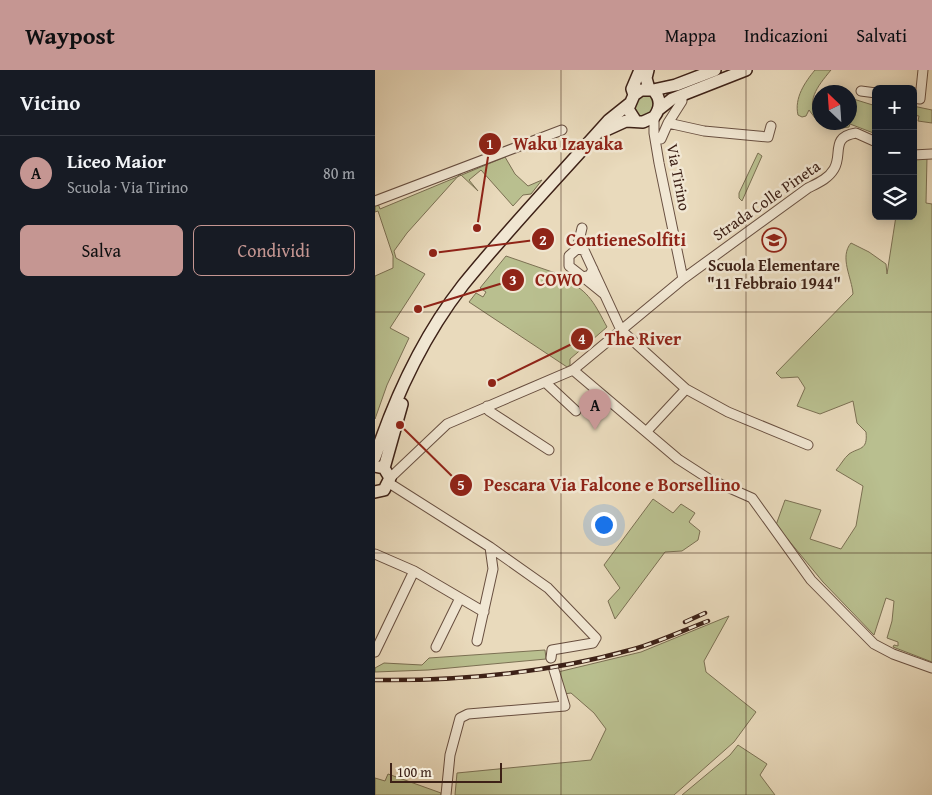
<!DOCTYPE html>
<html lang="it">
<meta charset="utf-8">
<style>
:root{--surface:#171b24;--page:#242831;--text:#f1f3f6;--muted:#9ea1a6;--line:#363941;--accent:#c59692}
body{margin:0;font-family:"Gentium Book Plus",serif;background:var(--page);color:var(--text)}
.controls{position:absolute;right:15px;top:15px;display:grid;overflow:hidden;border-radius:8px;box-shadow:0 2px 12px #0003}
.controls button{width:45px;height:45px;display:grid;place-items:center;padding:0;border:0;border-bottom:1px solid var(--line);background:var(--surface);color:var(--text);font:25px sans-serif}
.compass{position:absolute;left:437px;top:15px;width:45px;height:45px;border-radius:50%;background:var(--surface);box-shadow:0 2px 12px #0003;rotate:335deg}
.scale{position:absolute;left:15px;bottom:12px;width:112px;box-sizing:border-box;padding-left:5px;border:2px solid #3d2117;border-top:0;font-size:14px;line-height:18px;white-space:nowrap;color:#3d2117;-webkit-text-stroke:4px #f1e7d3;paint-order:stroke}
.you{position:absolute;left:228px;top:454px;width:18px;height:18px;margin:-12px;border:4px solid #fff;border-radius:50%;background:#1a73e8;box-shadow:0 0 0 8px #1a73e833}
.badge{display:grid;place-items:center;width:32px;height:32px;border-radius:50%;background:var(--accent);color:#111;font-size:16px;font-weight:700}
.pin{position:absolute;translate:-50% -41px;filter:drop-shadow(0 1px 2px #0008)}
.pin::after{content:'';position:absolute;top:26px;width:18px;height:15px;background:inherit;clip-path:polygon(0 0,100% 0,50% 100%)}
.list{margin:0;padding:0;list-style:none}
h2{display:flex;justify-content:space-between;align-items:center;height:65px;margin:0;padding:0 20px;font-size:21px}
h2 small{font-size:16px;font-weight:400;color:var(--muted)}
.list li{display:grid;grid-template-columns:32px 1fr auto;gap:15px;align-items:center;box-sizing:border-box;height:75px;padding:0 20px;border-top:1px solid var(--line)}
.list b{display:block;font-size:19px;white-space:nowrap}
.list p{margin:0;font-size:16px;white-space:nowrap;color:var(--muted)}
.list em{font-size:16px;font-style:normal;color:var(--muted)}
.actions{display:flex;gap:10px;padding:15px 20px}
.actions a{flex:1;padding:11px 0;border:1px solid var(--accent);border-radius:8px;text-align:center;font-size:18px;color:var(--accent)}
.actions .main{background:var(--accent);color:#111}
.icon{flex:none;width:28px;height:28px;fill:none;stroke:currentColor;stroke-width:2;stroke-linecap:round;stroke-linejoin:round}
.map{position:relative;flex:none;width:557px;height:725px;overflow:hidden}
header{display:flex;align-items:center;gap:30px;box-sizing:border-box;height:70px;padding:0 25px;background:var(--accent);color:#111}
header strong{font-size:24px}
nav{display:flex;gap:28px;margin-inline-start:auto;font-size:18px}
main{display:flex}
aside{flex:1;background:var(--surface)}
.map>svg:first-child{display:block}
.green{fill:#b9bf8f;stroke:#7b7053}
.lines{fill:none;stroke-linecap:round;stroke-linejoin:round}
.street-casing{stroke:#684f40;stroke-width:11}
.secondary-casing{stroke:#3d2117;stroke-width:14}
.street{stroke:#f1e7d3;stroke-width:9}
.secondary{stroke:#f1e7d3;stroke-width:11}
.rail-casing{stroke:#3d2117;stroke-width:4.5}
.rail{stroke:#f1e7d3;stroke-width:2.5;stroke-dasharray:8;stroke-linecap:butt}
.grid{fill:none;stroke:#3d2117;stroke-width:1;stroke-opacity:0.55}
.labels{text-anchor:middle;stroke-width:5;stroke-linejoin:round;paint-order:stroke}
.street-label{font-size:16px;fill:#3d2117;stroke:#f1e7d3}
.poi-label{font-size:16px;font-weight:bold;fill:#3d2117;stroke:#f1e7d3}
.leader{fill:none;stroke:#8f2418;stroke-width:2}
.callout-dot{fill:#8f2418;stroke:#f1e7d3;stroke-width:2}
.mark-label{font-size:15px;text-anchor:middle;font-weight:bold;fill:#fff}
.callout-label{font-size:18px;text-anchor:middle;font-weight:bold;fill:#8f2418;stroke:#f1e7d3;stroke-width:5;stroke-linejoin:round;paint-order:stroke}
</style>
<header>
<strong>Waypost</strong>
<nav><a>Mappa</a><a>Indicazioni</a><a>Salvati</a></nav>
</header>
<main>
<aside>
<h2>Vicino<small></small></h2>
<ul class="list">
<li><span class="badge">A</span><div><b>Liceo Maior</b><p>Scuola · Via Tirino</p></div><em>80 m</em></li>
</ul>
<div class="actions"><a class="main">Salva</a><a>Condividi</a></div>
</aside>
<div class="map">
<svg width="557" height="725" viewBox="0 0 557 725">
<rect width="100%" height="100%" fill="#e9dabc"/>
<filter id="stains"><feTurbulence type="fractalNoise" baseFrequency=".004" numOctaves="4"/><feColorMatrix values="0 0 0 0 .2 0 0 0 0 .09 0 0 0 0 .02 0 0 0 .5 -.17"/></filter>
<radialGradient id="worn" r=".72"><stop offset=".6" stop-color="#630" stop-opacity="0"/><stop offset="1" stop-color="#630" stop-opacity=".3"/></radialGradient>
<!-- green -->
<path class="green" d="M 440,0 L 456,0 C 442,17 430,31 443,52 L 434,40 L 431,46 L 427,47 L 423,45 C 419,28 430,12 440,0 Z
M 275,24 L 280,33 C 276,42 274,47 263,46 L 259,42 L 259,33 L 266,25 Z
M 475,28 L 501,36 L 501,64 L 475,54 L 474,57 L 467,58 L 462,53 L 474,52 Z
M 538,36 L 557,40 L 557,53 L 543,51 L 544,46 L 538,45 Z
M 383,83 L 387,86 L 367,131 L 364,128 L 364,123 Z
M 130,87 L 140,104 L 153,116 L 167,110 L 156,124 L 148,125 L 138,136 L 106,100 L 94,110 L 103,121 L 85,104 L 32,163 L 19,181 L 21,188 L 50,204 L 15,258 L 34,268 L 12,315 L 0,349 L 0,206 L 18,198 L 18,186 L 3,141 L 0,142 L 0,132 L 2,131 L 5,139 Z
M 538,87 L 552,87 L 551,133 L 557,134 L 557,592 L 518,577 L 519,575 L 523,576 L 523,572 L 512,568 L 517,551 L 519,531 L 511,528 L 499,565 L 448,512 L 401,455 L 410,430 L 446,440 L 435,469 L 466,479 L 481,456 L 488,416 L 461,400 C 465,396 469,388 474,384 C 484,377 493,381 491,362 L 482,353 L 478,331 L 445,344 L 422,336 L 430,318 L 423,307 L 406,308 L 401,303 L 478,224 C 477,208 464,187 476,173 L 494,182 L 511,194 L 512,204 L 521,146 L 538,146 Z
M 131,186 L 189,206 L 190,211 C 214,219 221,237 232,257 L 195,289 L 195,295 L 192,297 L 94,232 L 101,223 L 108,227 L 111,222 L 105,218 Z
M 278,429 L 298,443 L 306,434 L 320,443 L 314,452 L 325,461 L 323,470 L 307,481 L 290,482 L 240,549 L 233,531 L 245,518 L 229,495 Z
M 354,546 L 329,591 L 331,602 L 381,642 L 359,672 L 299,725 L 80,725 L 82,703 L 216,690 L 231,659 L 219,643 L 196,623 L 189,624 L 183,602 L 266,582 Z
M 170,580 L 171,589 L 53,600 L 0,602 L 0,598 L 9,593 L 47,595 L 54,588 Z
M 363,675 L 392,694 L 385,705 L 400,725 L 307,725 L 355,685 Z
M 13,704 L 66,723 L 66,725 L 0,725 L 0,708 L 10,711 Z"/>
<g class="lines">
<!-- street casing -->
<g class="street-casing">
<path id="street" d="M 486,21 L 501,23
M 307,25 L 307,31 L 293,53 L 329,61 L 393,67 L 396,56
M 538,28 L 545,29 L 548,0
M 279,47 L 279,63 L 284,93 L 308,209
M 286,69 L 293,53
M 538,85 L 557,84
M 0,131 L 187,60
M 202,179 L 207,158
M 218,199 L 215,205 L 208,207 L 194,196 L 194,186 L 202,179 L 209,180 L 246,260 L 311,319 L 353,342 L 433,375
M 208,207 L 229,224
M 198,300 L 303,389 L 334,409 L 377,428 L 436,510 L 499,574 L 518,584 L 557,598
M 171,313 L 201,341
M 112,336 L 114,341 L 174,380
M 271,362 L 311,319
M 15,408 L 72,354 L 198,300 L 308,209 L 433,118 C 443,113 453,109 459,99 C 468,84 455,67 481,63 L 501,72
M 14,413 L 115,477 L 173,518 L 221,568 L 218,573 L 177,580 L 176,588
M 0,484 L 39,501 L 109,542
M 102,571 L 118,499 L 115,477
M 61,577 L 85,528
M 0,582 L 39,501
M 71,725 L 75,685 L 85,648 L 93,644 L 190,636 L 179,600"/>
</g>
<!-- secondary casing -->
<g class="secondary-casing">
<path id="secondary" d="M 273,0 L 271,8 L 274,19
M 278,20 L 301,15 L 340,0
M 259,25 L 257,19 L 265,0
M 283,40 L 297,29 L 371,0
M 229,61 L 251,51 L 268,52 L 279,47 C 286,38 286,28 278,20 L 266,20 L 259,25 L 253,39 L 260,50
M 0,387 C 20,327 49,265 88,215 C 134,158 185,105 234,50 L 254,34
M 0,396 L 9,398 L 15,408 L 9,420 L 0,422
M 9,398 L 27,334"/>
</g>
<!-- street -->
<use href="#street" class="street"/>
<!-- secondary -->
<use href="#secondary" class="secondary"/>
<!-- rail casing -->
<g class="rail-casing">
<path id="rail" d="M 310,552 L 330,543
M 0,610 C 88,611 174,603 259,579 C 284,572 309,560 333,551"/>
</g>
<!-- rail -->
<use href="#rail" class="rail"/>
</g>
<!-- grid -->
<path class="grid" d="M 186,0 L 186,725M 371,0 L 371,725M 0,242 L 557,242M 0,483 L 557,483"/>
<!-- icons -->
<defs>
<g id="school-ring" transform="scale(1.25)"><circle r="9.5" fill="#f1e7d3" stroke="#8f2418" stroke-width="1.5"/><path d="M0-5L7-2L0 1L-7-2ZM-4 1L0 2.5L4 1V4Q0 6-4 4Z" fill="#8f2418"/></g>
</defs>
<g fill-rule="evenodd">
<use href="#school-ring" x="399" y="170"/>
</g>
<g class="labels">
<!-- street labels -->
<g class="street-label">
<text transform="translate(304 107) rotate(79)" y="6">Via Tirino</text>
<text transform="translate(391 130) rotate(-35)" y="6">Strada Colle Pineta</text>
</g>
<!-- poi labels -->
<g class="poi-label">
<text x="399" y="201">Scuola Elementare<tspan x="399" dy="18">"11 Febbraio 1944"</tspan></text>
</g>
</g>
<!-- callouts -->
<path class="leader" d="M102 158L115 74M58 183L168 169M43 239L138 210M117 313L207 269M25 355L86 415"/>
<g class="callout-dot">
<circle cx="102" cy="158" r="5"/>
<circle cx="58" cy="183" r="5"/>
<circle cx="43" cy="239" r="5"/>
<circle cx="117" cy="313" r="5"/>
<circle cx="25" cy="355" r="5"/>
<circle cx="115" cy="74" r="12"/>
<circle cx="168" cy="169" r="12"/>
<circle cx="138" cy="210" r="12"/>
<circle cx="207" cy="269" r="12"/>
<circle cx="86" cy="415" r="12"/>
</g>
<g class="mark-label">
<text x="115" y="79">1</text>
<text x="168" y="175">2</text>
<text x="138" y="215">3</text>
<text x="207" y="274">4</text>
<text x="86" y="420">5</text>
</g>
<g class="callout-label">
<text x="193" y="80">Waku Izayaka</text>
<text x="251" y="176">ContieneSolfiti</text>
<text x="184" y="216">COWO</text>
<text x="268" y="275">The River</text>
<text x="237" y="421">Pescara Via Falcone e Borsellino</text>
</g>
<rect width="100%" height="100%" filter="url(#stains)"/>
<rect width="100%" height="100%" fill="url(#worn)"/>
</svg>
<div class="controls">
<button>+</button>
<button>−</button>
<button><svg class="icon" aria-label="layers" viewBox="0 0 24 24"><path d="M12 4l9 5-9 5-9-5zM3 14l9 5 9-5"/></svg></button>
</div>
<svg class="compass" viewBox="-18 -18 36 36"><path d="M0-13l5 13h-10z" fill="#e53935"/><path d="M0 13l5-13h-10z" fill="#9ea1a6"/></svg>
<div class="scale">100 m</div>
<div class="you"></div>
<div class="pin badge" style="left:220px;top:360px">A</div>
</div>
</main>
